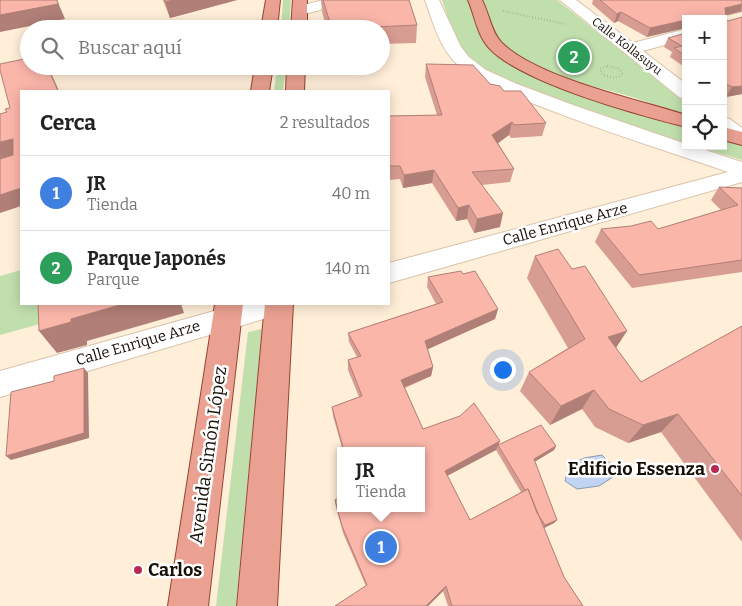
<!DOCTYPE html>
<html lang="es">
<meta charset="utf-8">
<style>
:root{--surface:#fff;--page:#f6f6f6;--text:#222;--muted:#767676;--line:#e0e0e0;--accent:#b82852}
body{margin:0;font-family:Bitter,serif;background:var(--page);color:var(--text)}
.controls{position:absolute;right:15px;top:15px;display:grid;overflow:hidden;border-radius:0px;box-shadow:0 2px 12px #0003}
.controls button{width:45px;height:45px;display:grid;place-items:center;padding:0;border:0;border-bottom:1px solid var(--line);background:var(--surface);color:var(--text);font:25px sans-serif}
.you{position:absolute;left:502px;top:369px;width:18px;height:18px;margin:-12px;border:4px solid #fff;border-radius:50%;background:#1a73e8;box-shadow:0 0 0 8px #1a73e833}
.badge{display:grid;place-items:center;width:32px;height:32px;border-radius:50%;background:var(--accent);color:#fff;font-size:16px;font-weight:700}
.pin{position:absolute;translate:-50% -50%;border:2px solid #fff;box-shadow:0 1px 5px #0006}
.popup{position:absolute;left:337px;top:447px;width:88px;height:65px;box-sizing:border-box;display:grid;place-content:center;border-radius:0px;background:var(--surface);filter:drop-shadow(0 1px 4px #0005);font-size:16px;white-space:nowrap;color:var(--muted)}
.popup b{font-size:19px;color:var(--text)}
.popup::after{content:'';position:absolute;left:50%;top:100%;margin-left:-10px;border:10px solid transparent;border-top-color:var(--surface)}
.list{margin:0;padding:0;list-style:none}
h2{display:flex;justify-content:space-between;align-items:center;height:65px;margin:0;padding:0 20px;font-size:21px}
h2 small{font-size:16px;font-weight:400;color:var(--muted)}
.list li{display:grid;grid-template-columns:32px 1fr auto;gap:15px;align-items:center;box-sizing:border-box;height:75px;padding:0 20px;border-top:1px solid var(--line)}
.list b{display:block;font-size:19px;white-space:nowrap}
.list p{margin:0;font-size:16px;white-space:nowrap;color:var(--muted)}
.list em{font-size:16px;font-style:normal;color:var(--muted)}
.icon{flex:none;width:28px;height:28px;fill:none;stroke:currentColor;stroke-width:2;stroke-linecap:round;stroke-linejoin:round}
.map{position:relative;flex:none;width:742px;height:606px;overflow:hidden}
.search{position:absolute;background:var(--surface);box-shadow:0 2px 12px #0003;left:20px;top:20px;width:370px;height:55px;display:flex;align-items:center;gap:12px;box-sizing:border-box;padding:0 18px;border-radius:28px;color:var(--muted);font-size:19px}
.panel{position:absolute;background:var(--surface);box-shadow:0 2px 12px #0003;left:20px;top:90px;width:370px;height:215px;border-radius:0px}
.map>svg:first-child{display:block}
.green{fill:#c1dfad}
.water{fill:#c1d4f4;stroke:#8e99ad}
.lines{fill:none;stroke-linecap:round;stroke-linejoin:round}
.minor-casing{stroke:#d8c3a9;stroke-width:2}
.major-casing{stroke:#974530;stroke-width:2}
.path{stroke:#9e9181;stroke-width:2;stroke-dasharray:0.5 2.5;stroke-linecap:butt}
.minor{fill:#fff;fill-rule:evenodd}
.major{fill:#eaa191;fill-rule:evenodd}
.wall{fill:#d89d92;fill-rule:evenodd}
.shaded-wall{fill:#b07f77}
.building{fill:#fbb6aa;stroke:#b07f77}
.poi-dot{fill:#b82852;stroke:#fff;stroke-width:2}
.labels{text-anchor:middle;stroke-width:5;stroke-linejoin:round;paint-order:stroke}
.far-street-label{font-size:12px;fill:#160f06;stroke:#fff}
.street-label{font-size:15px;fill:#160f06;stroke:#fff}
.near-street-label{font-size:18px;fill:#160f06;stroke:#fff}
.near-poi-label{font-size:18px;font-weight:bold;fill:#160f06;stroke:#fff;text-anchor:end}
</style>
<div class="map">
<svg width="742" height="606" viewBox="0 0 742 606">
<rect width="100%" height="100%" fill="#ffeed8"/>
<!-- green -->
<path class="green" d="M 283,0 L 291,0 L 289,29 L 281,29 Z
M 442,0 L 467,0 L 487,43 L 496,54 L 510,64 L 538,78 L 686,126 L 686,143 L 565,106 L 513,86 L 469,60 L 454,36 Z
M 481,0 L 557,0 L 686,102 L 686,114 L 679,114 C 663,109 648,102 632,97 C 593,85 535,76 505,47 C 496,38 489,13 481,0 Z
M 277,66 L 286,66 L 283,91 L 274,91 Z
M 723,138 L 742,144 L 742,160 L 695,146 L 723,146 Z
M 21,270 L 21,304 L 112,304 L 0,335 L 0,276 Z
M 262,329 L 236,606 L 216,606 L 248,332 Z"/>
<!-- water -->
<path class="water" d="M 602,455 L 612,465 L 613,477 L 599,486 L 577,489 L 565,481 L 569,466 L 584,458 Z"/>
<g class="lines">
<!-- minor casing -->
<g class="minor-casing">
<path id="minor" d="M 324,0 L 351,0 L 349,3 L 300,15 L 292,10 L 295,7 Z
M 425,0 L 439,0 L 461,47 L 469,57 L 486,70 L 517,84 L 573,105 L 686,144 L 686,146 L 693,146 L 742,162 L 742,182 L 389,283 L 389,263 L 728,172 C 664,150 600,130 537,105 C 510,95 478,86 457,64 C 439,47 433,22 425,0 Z
M 560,0 L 576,0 L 633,43 L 686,29 L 686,39 L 643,51 L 686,84 L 686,99 L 679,97 Z
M 723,117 L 730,119 L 742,128 L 742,144 L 735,142 L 723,133 Z
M 239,304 L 291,304 L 287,312 L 277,315 L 0,397 L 0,371 Z"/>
</g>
<!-- major casing -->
<g class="major-casing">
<path id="major" d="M 266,0 L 280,0 L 277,29 L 261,29 Z
M 293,0 L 307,0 L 307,29 L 291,29 Z
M 468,0 L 482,0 C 489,13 491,31 501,42 C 537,78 636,99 686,115 L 686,127 C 638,115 521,83 489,48 C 477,35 475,16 468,0 Z
M 255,66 L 273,66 L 269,91 L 251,91 Z
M 287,66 L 305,66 L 304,91 L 286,91 Z
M 723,127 L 742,132 L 742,145 L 723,140 Z
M 215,304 L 243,304 L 208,606 L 168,606 Z
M 265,304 L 293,304 L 277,606 L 237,606 Z"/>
</g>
<!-- path -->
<path class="path" d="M 503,11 L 565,24
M 607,66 L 620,69 L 623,75 L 615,78 L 603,75 L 600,69 Z"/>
<!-- minor -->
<use href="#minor" class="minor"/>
<!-- major -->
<use href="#major" class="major"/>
</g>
<!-- wall -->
<path class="wall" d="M 163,0 L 237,0 L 170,18 Z
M 321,0 L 409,0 L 417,25 L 416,43 L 381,44 L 381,29 L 327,29 L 322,12 Z
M 593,0 L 742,0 L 742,12 L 725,16 L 742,94 L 726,97 L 723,95 L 723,19 L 686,19 L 647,37 L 618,21 L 614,23 L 592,4 Z
M 686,33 L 686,68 L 670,57 L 672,52 L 664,47 L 668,38 Z
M 426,64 L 490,84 L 504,91 L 546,123 L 542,136 L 511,138 L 509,135 L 498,143 L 514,169 L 510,182 L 482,185 L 500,227 L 474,233 L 467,219 L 456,221 L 432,183 L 403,188 L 400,179 L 389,180 L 389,116 L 437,115 L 425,77 Z
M 719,187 L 742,188 L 742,272 L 632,288 L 595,242 L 601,229 L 658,229 L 721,210 L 711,200 Z
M 535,256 L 616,348 L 641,382 L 742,326 L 742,542 L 661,432 L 628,443 L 595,427 L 582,409 L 550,425 L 520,391 L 529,372 L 568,348 L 527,278 Z
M 463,274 L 498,309 L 495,319 L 427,349 L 433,367 L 431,376 L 405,388 L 423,429 L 500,441 L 498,445 L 556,446 L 554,450 L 534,462 L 557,520 L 554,523 L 544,528 L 564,577 L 583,606 L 448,606 L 443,591 L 428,606 L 335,606 L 366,586 L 343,533 L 336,507 L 335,500 L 421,451 L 343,451 L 333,416 L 332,407 L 359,397 L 348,370 L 348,360 L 357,357 L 349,342 L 348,333 L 436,304 L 427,287 L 428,277 ZM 496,450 L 521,492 L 470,520 L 447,476 Z"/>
<!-- shaded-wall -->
<path class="shaded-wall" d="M 57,0 L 65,19 L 0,32 L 0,15 Z
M 174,0 L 237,0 L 170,18 L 165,2 Z
M 742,4 L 741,11 L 720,17 L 725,8 Z
M 621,12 L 618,21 L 614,23 L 617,14 Z
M 686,20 L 686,28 L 647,37 L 650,28 Z
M 47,66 L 48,66 L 59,91 L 58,91 Z
M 742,86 L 742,94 L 726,97 L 732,87 Z
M 512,122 L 509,135 L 490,149 L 492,135 Z
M 13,139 L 21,154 L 0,159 L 0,142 Z
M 434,170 L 432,183 L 403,188 L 404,175 Z
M 21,188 L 21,206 L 0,213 L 0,195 Z
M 469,205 L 467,219 L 456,221 L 458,208 Z
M 503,213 L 500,227 L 474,233 L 477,219 Z
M 123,304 L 181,304 L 184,313 L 87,341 L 87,345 L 57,353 L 39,331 L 71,319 Z
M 498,309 L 495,319 L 424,351 L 425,341 Z
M 627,331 L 614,351 L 608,337 Z
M 433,367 L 431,376 L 400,389 L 401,380 Z
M 84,368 L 88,373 L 89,438 L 11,460 L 6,456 Z
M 594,390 L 582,409 L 550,425 L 561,406 Z
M 678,414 L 661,432 L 628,443 L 643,425 Z
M 500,441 L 496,450 L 443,478 L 445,471 Z
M 556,446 L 554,450 L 531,464 L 534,459 Z
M 557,520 L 554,523 L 542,529 L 545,525 Z
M 446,586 L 443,591 L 428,606 L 426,606 Z"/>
<!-- building -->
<path class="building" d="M 0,0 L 57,0 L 58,4 L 0,15 Z
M 164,0 L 174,0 L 165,2 Z
M 323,0 L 409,0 L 417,25 L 332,29 Z
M 600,0 L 742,0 L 742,4 L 725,8 L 726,19 L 728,21 L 742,17 L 742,86 L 732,87 L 723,82 L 723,19 L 686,19 L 686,20 L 650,28 L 621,12 L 617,14 Z
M 686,33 L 686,56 L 674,48 L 682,46 L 668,38 Z
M 29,58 L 29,66 L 47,66 L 58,91 L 21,91 L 21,188 L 0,195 L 0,159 L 13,155 L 13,139 L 0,142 L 0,114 L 7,112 L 5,109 L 10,108 L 0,70 L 0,64 Z
M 426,64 L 473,65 L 490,84 L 500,86 L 504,91 L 521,91 L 546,123 L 514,125 L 512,122 L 492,135 L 514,169 L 472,172 L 503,213 L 477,219 L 469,205 L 458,208 L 434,170 L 404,175 L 400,166 L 389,166 L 389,116 L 442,115 Z
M 719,187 L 742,188 L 742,260 L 639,275 L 601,229 L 631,226 L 651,221 L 658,229 L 738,205 Z
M 558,249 L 572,269 L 585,266 L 627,331 L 608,337 L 641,382 L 742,326 L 742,496 L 678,414 L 643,425 L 609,409 L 594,390 L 561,406 L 529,372 L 585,339 L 535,256 Z
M 461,271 L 463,274 L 475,271 L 498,309 L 425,341 L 433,367 L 401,380 L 423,429 L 460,416 L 474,403 L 500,441 L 445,471 L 470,520 L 528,489 L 564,577 L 583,606 L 452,606 L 446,586 L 426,606 L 335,606 L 367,585 L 342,526 L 335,500 L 341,497 L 341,508 L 421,508 L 421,451 L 344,451 L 332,407 L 362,396 L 348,360 L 361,356 L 348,333 L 443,302 L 428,277 Z
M 38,304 L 123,304 L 71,319 L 71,322 L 39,331 Z
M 84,368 L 84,433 L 6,456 L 11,392 L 54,381 L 54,376 Z
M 541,425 L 556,446 L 534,459 L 557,520 L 545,525 L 537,513 L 528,489 L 525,490 L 498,445 Z"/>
<!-- markers -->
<g class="poi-dot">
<circle cx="715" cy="469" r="5"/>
<circle cx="138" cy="570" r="5"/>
</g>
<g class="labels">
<!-- far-street labels -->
<g class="far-street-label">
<text transform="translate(627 46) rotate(38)" y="4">Calle Kollasuyu</text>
</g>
<!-- street labels -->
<g class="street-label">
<text transform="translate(565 224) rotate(-15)" y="5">Calle Enrique Arze</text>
<text transform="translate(138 343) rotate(-16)" y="5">Calle Enrique Arze</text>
</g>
<!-- near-street labels -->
<g class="near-street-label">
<text transform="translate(208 455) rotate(-82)" y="6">Avenida Simón López</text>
</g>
<!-- near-poi labels -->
<g class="near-poi-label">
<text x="705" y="475">Edificio Essenza</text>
<text x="148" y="576" text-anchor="start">Carlos</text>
</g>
</g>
</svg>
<div class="controls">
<button>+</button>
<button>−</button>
<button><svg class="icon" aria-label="locate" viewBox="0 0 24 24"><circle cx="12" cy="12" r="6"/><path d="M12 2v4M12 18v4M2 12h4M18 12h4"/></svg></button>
</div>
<div class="you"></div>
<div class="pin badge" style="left:381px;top:547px;background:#3f7fe0">1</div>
<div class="popup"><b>JR</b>Tienda</div>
<div class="pin badge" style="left:574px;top:57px;background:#2e9e5b">2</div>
<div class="search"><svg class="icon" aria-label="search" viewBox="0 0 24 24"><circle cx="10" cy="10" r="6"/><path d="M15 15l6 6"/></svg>Buscar aquí</div>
<section class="panel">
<h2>Cerca<small>2 resultados</small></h2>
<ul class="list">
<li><span class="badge" style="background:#3f7fe0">1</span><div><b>JR</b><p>Tienda</p></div><em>40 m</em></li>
<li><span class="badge" style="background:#2e9e5b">2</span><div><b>Parque Japonés</b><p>Parque</p></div><em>140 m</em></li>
</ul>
</section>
</div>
